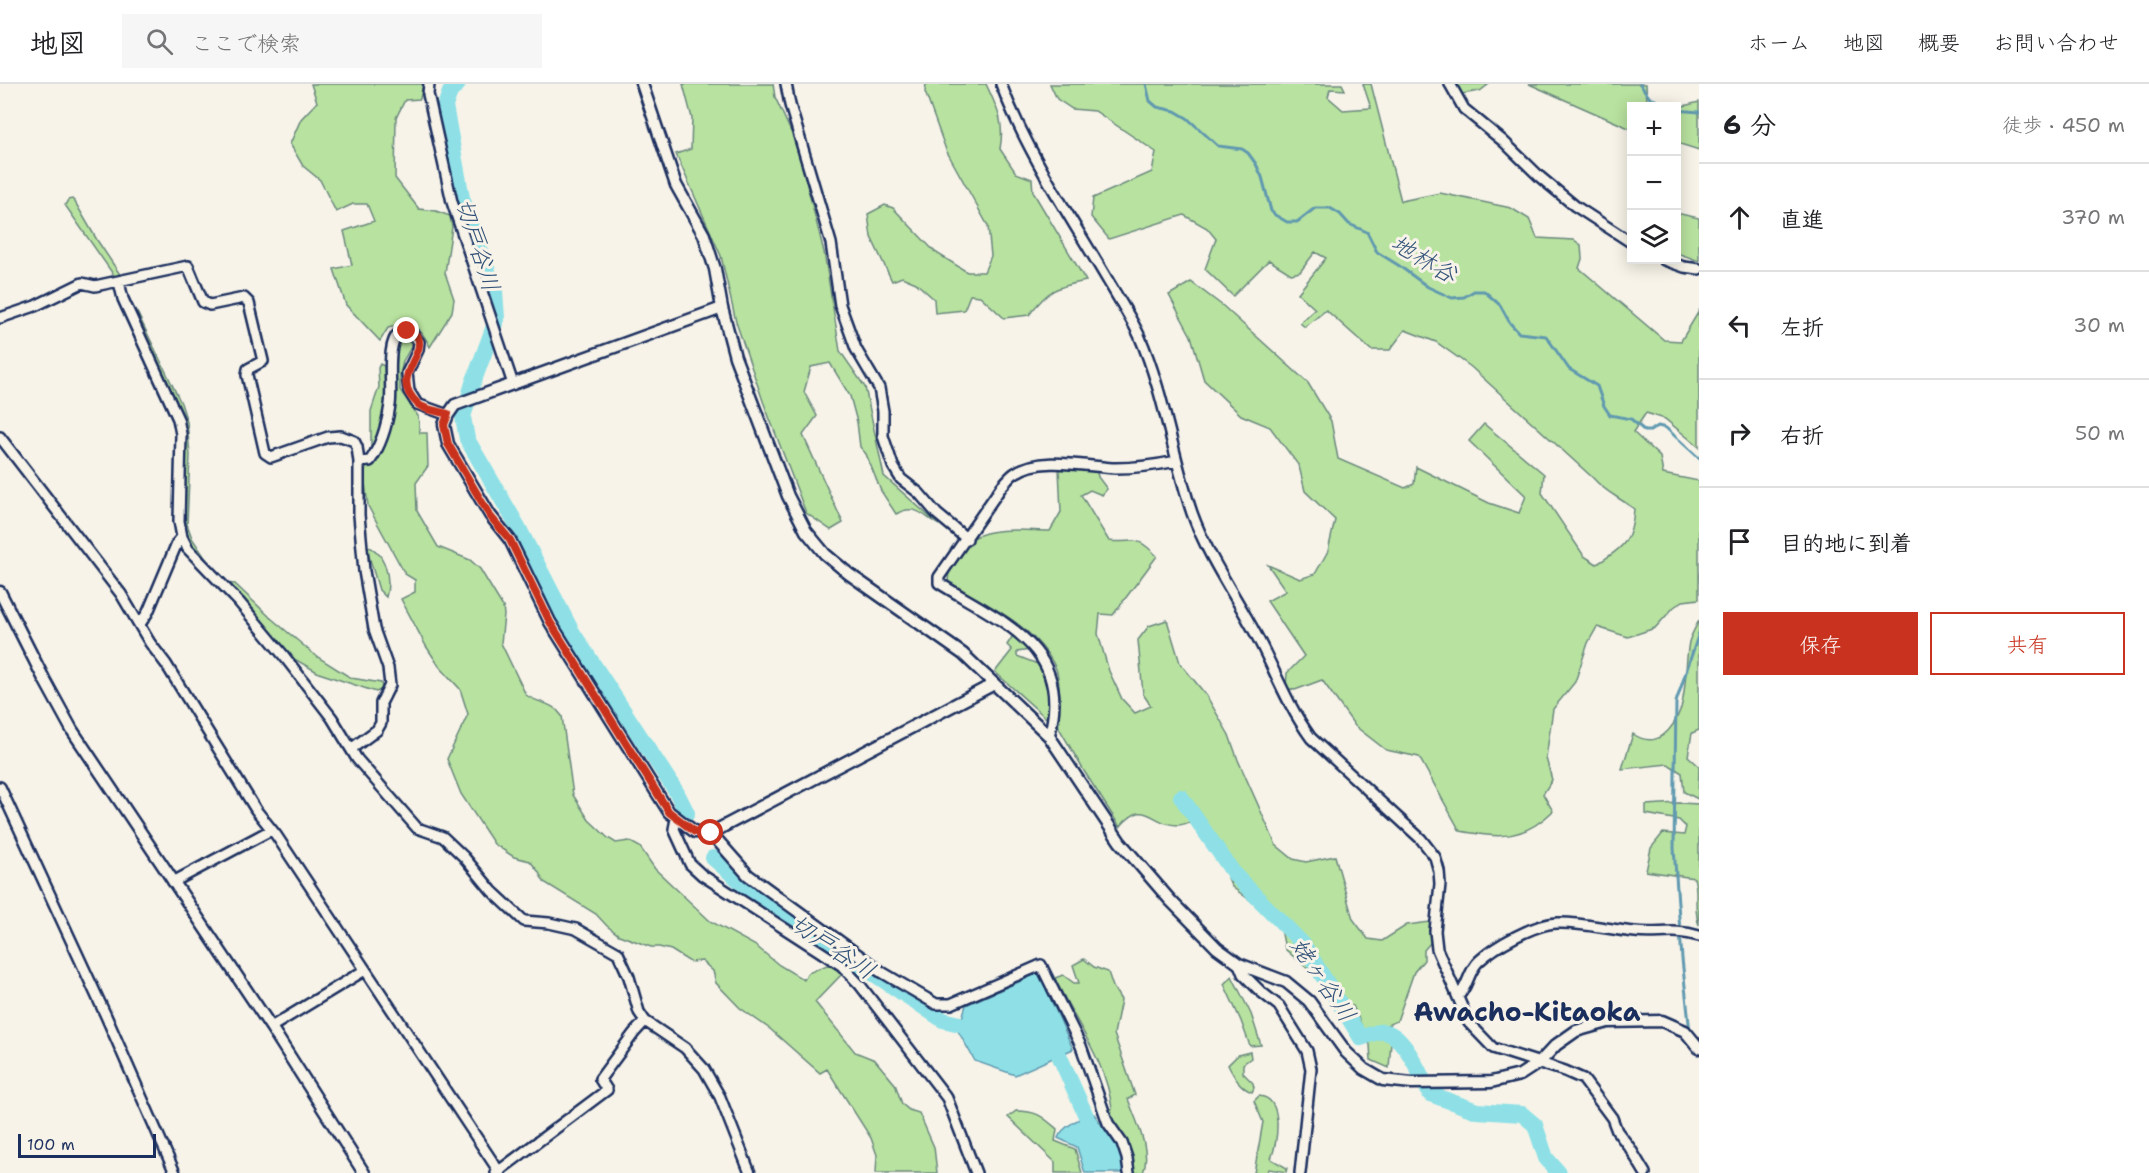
<!DOCTYPE html>
<html lang="ja">
<meta charset="utf-8">
<style>
:root{--surface:#fff;--page:#f6f6f6;--text:#202124;--muted:#757577;--line:#e0e0e0;--accent:#c8321e}
body{margin:0;font-family:"Shantell Sans","Klee One",sans-serif;background:var(--page);color:var(--text)}
.controls{position:absolute;right:18px;top:18px;display:grid;overflow:hidden;border-radius:0px;box-shadow:0 3px 15px #0003}
.controls button{width:54px;height:54px;display:grid;place-items:center;padding:0;border:0;border-bottom:2px solid var(--line);background:var(--surface);color:var(--text);font:30px sans-serif}
.scale{position:absolute;left:18px;bottom:15px;width:138px;box-sizing:border-box;padding-left:6px;border:3px solid #1b2f5e;border-top:0;font-size:16px;line-height:21px;white-space:nowrap;color:#1b2f5e;-webkit-text-stroke:4px #f7f3e8;paint-order:stroke}
.stop{position:absolute;width:18px;height:18px;margin:-14px;border:4px solid #c8321e;border-radius:50%;background:#fff}
.stop.end{background:#c8321e;border-color:#fff;box-shadow:0 2px 6px #0008}
.list{margin:0;padding:0;list-style:none}
h2{display:flex;justify-content:space-between;align-items:center;height:78px;margin:0;padding:0 24px;font-size:26px}
h2 small{font-size:20px;font-weight:400;color:var(--muted)}
.list li{display:grid;grid-template-columns:39px 1fr auto;gap:18px;align-items:center;box-sizing:border-box;height:108px;padding:0 24px;border-top:2px solid var(--line)}
.list b{display:block;font-size:22px;white-space:nowrap}
.list em{font-size:20px;font-style:normal;color:var(--muted)}
.actions{display:flex;gap:12px;padding:18px 24px}
.actions a{flex:1;padding:14px 0;border:2px solid var(--accent);border-radius:0px;text-align:center;font-size:21px;color:var(--accent)}
.actions .main{background:var(--accent);color:#fff}
.icon{flex:none;width:33px;height:33px;fill:none;stroke:currentColor;stroke-width:2;stroke-linecap:round;stroke-linejoin:round}
.map{position:relative;flex:none;width:1699px;height:1089px;overflow:hidden}
header{display:flex;align-items:center;gap:36px;box-sizing:border-box;height:84px;padding:0 30px;background:var(--surface);border-bottom:2px solid var(--line)}
header strong{font-size:28px}
nav{display:flex;gap:33px;margin-inline-start:auto;font-size:21px}
.search{width:420px;height:54px;background:var(--page);display:flex;align-items:center;gap:15px;box-sizing:border-box;padding:0 21px;border-radius:0px;color:var(--muted);font-size:22px}
main{display:flex}
aside{flex:1;background:var(--surface)}
.map>svg:first-child{display:block}
.green{fill:#b8e29f;stroke:#6a887e;stroke-width:1.5}
.water{fill:#8ee0e6;stroke:#6099b0;stroke-width:1.5}
.lines{fill:none;stroke-linecap:round;stroke-linejoin:round}
.stream{stroke:#6099b0;stroke-width:3}
.river{stroke:#8ee0e6;stroke-width:16}
.minor-casing{stroke:#1b2f5e;stroke-width:14}
.tertiary-casing{stroke:#1b2f5e;stroke-width:15}
.minor{stroke:#f7f3e8;stroke-width:9}
.tertiary{stroke:#f7f3e8;stroke-width:10}
.route{stroke:#c8321e;stroke-width:8}
.labels{text-anchor:middle;stroke-width:6;stroke-linejoin:round;paint-order:stroke}
.water-label{font-size:24px;font-style:italic;fill:#325279;stroke:#f7f3e8}
.quarter-label{font-size:26px;font-weight:bold;fill:#1b2f5e;stroke:#f7f3e8}
</style>
<header>
<strong>地図</strong>
<div class="search"><svg class="icon" aria-label="search" viewBox="0 0 24 24"><circle cx="10" cy="10" r="6"/><path d="M15 15l6 6"/></svg>ここで検索</div>
<nav><a>ホーム</a><a>地図</a><a>概要</a><a>お問い合わせ</a></nav>
</header>
<main>
<div class="map">
<svg width="1699" height="1089" viewBox="0 0 1699 1089">
<rect width="100%" height="100%" fill="#f7f3e8"/>
<filter id="ink" filterUnits="userSpaceOnUse"><feTurbulence type="fractalNoise" baseFrequency=".0167" numOctaves="2"/><feDisplacementMap in="SourceGraphic" scale="12" xChannelSelector="R" yChannelSelector="G"/><feConvolveMatrix kernelMatrix="1 2 1 2 8 2 1 2 1" color-interpolation-filters="sRGB"/></filter>
<g filter="url(#ink)">
<!-- green -->
<path class="green" d="M 311,0 L 423,0 L 420,15 L 405,16 L 396,34 L 395,94 L 419,125 L 436,127 L 450,132 L 452,143 L 445,189 L 454,215 L 452,228 L 430,263 C 420,241 412,237 388,244 L 380,257 L 346,221 L 334,185 L 352,181 L 344,147 L 374,137 L 367,120 L 353,120 L 336,128 L 320,96 L 303,82 L 290,60 L 301,35 L 317,18 Z
M 683,0 L 773,0 L 775,13 L 797,61 L 824,168 L 840,267 L 865,303 L 884,392 L 939,441 C 922,431 915,419 896,430 L 881,407 L 866,370 L 860,363 L 857,338 L 850,312 L 830,279 L 811,283 L 804,308 L 817,332 L 803,351 L 843,439 L 831,446 L 806,429 L 763,317 L 736,238 L 721,172 L 676,70 L 691,65 L 692,34 Z
M 926,0 L 986,0 C 997,24 1005,38 1000,65 L 1016,89 L 1032,95 L 1033,108 L 1086,197 C 1055,203 1048,206 1029,231 L 1004,234 L 980,212 L 970,211 L 964,226 L 935,229 L 934,215 L 916,199 L 902,193 L 892,197 L 871,153 L 868,130 L 885,121 L 893,124 L 935,168 L 967,188 L 984,188 L 991,172 L 988,142 L 946,66 L 925,8 Z
M 1050,0 L 1342,0 L 1345,6 L 1330,5 L 1328,13 L 1343,26 L 1371,24 L 1363,0 L 1371,0 L 1401,117 L 1440,109 L 1511,124 L 1529,135 L 1537,154 L 1574,156 L 1581,161 L 1582,175 L 1579,184 L 1664,256 L 1681,257 L 1699,227 L 1699,363 L 1665,335 L 1646,329 L 1633,348 L 1660,373 L 1663,390 L 1699,397 L 1699,515 L 1683,517 L 1674,523 L 1655,544 L 1628,553 L 1597,543 L 1588,559 L 1575,598 L 1553,625 L 1546,674 L 1552,696 L 1543,710 L 1553,727 C 1522,757 1500,754 1460,747 L 1419,673 L 1386,666 L 1355,642 L 1322,596 L 1295,606 L 1286,604 L 1287,589 L 1304,572 L 1267,517 L 1286,507 L 1268,481 L 1300,495 L 1315,490 L 1328,467 L 1335,436 L 1305,407 L 1299,382 L 1270,343 L 1241,331 L 1204,296 L 1191,252 L 1169,211 L 1191,198 L 1223,222 L 1308,299 L 1331,337 L 1338,375 L 1405,404 L 1414,400 L 1416,383 L 1489,419 L 1519,429 L 1526,412 L 1469,357 L 1484,340 L 1544,390 L 1542,409 L 1584,472 L 1597,480 C 1623,464 1632,457 1634,425 C 1619,413 1606,409 1593,394 L 1471,283 L 1436,258 L 1405,246 L 1390,266 L 1371,266 L 1326,226 L 1305,243 L 1300,239 L 1315,225 L 1298,209 L 1326,174 L 1315,168 L 1300,188 L 1291,190 L 1269,176 L 1233,212 L 1205,185 L 1216,155 L 1207,144 L 1184,131 L 1109,155 L 1091,133 L 1093,114 L 1152,88 L 1156,68 L 1095,27 L 1072,25 L 1057,15 Z
M 1457,0 L 1489,0 L 1480,7 L 1462,10 Z
M 1529,0 L 1646,0 L 1647,19 L 1654,22 L 1632,22 L 1631,45 Z
M 1699,18 L 1699,66 L 1677,59 L 1676,24 Z
M 72,115 L 75,118 L 97,156 L 121,192 L 115,193 L 65,121 L 68,116 Z
M 1676,129 L 1699,134 L 1699,177 L 1677,169 Z
M 134,224 L 138,230 L 181,319 L 187,338 L 190,371 L 187,440 L 192,454 L 206,475 L 204,478 L 192,464 L 183,444 L 185,354 L 132,227 Z
M 401,256 L 411,258 L 411,263 L 403,277 L 400,291 L 400,306 L 418,332 L 420,349 L 427,349 L 428,382 L 416,399 L 417,427 L 438,463 L 470,476 L 480,485 L 503,523 L 504,531 L 501,559 L 526,611 C 539,620 553,618 562,632 L 573,711 L 589,736 L 608,754 L 616,759 L 629,757 L 640,763 L 655,785 L 710,837 L 756,862 L 779,881 L 804,896 L 808,889 L 827,881 L 839,885 L 841,891 L 815,918 L 855,968 L 875,976 L 895,1000 L 902,1020 L 909,1026 L 919,1029 L 934,1063 L 937,1089 L 876,1089 L 877,1071 L 871,1054 L 827,985 L 820,989 L 770,945 L 740,924 L 716,899 L 713,887 L 702,877 L 690,878 L 671,866 L 659,863 L 651,863 L 619,851 L 607,842 L 596,830 L 544,798 L 538,787 L 530,777 L 514,773 L 494,760 L 461,710 L 447,675 L 468,630 L 460,605 L 439,582 L 426,562 L 401,515 L 415,508 L 415,496 L 405,490 L 368,422 L 365,398 L 365,387 L 371,362 L 371,327 L 379,303 L 378,284 L 380,280 L 384,282 L 386,303 L 394,309 L 398,261 Z
M 1062,384 L 1097,388 L 1098,393 L 1107,405 L 1102,411 L 1090,406 L 1081,411 L 1109,457 C 1136,460 1134,449 1157,472 L 1113,531 L 1100,530 L 1098,550 L 1109,587 L 1122,615 L 1135,629 L 1151,622 L 1143,610 L 1138,556 L 1149,542 L 1167,536 L 1180,579 L 1206,611 L 1229,651 L 1238,676 L 1276,761 L 1293,775 L 1306,778 L 1335,772 L 1353,835 L 1368,855 L 1382,857 L 1407,841 L 1430,838 L 1431,858 L 1424,866 L 1424,876 L 1414,888 L 1397,937 L 1387,941 L 1391,958 L 1389,984 L 1371,976 L 1370,961 L 1353,922 L 1345,922 L 1317,893 L 1285,865 L 1281,845 L 1262,825 L 1232,803 L 1201,733 C 1194,736 1185,741 1178,741 C 1150,741 1146,712 1120,743 L 1084,687 L 1059,644 L 1057,624 L 1049,625 L 1046,634 L 995,588 L 1012,566 L 1007,561 L 1014,550 L 1030,566 L 1017,568 L 1017,572 L 1040,581 L 1049,613 L 1060,613 C 1059,604 1059,593 1056,585 C 1037,543 987,520 948,498 L 949,486 L 973,454 C 995,442 1027,447 1050,447 L 1061,428 L 1059,385 Z
M 366,462 C 386,467 391,495 386,513 L 379,506 Z
M 224,499 L 235,500 L 272,535 L 316,572 L 351,594 L 381,599 L 382,605 L 376,608 L 319,589 L 289,572 Z
M 1699,536 L 1699,646 L 1692,649 L 1688,672 L 1699,682 L 1698,715 L 1684,708 L 1682,689 L 1668,680 L 1622,685 L 1633,650 C 1657,666 1673,646 1681,624 C 1687,603 1685,579 1689,558 C 1691,551 1696,543 1699,536 Z
M 1679,719 L 1699,720 L 1699,841 C 1693,827 1699,809 1694,794 L 1646,787 L 1651,764 L 1663,749 L 1684,751 L 1686,743 L 1679,736 L 1646,730 L 1646,721 Z
M 1084,875 L 1094,883 L 1108,888 L 1113,903 L 1121,916 L 1114,950 L 1135,1011 L 1128,1015 C 1136,1037 1152,1067 1143,1089 L 1134,1089 C 1133,1064 1116,1049 1108,1027 L 1112,1025 C 1107,978 1074,937 1055,894 L 1063,891 L 1074,899 L 1079,899 L 1073,881 Z
M 1232,892 L 1251,930 L 1261,961 L 1250,962 L 1241,937 L 1224,900 Z
M 1250,968 L 1251,974 L 1243,980 L 1243,989 L 1253,999 L 1254,1004 L 1252,1008 C 1240,1004 1233,991 1228,981 L 1238,971 Z
M 1259,1012 C 1285,1014 1277,1059 1271,1075 L 1287,1084 L 1286,1088 L 1269,1085 L 1266,1089 L 1254,1089 L 1263,1038 L 1254,1017 Z
M 1016,1027 C 1037,1027 1042,1032 1057,1045 L 1055,1057 L 1075,1065 L 1082,1089 L 1055,1089 L 1055,1078 L 1008,1033 Z"/>
<!-- water -->
<path class="water" d="M 1039,889 L 1073,965 L 1015,991 L 975,977 L 958,947 L 966,921 Z
M 1094,1030 L 1120,1067 L 1124,1089 L 1085,1089 L 1077,1063 L 1058,1054 C 1062,1043 1082,1032 1094,1030 Z"/>
<g class="lines">
<!-- stream -->
<path class="stream" d="M 1146,0 L 1150,17 L 1157,23 L 1175,27 L 1187,34 L 1218,62 L 1242,65 L 1248,69 L 1256,80 L 1262,93 L 1271,127 L 1275,131 L 1287,138 L 1297,138 L 1315,124 L 1330,124 L 1340,130 L 1349,140 L 1367,148 L 1377,168 L 1398,181 L 1428,203 L 1452,214 L 1464,213 L 1474,207 L 1484,207 L 1500,221 L 1510,239 L 1519,249 L 1546,252 L 1569,285 L 1597,302 L 1604,322 L 1610,331 L 1631,335 L 1645,347 L 1650,347 L 1658,342 L 1666,344 L 1699,374
M 1640,0 L 1649,13 L 1668,22
M 1676,26 L 1699,28
M 1690,948 L 1682,875 L 1674,764 L 1676,618 L 1699,549"/>
<!-- river -->
<path class="river" d="M 458,0 L 450,8 L 445,22 L 462,114 L 495,207 L 497,234 L 473,299 L 463,333 L 467,355 L 517,441 L 571,546 L 677,709 L 687,729
M 1181,713 L 1235,791 L 1303,860 L 1361,954 C 1367,952 1373,949 1379,948 C 1403,944 1421,993 1430,1010 L 1477,1027 L 1522,1030 L 1535,1041 L 1546,1074 L 1559,1089
M 713,774 L 756,811 L 943,936 L 960,940
M 1059,971 L 1086,1032"/>
<!-- minor casing -->
<g class="minor-casing">
<path id="minor" d="M 429,0 L 428,10 L 452,118 L 513,300
M 786,0 L 790,21 L 831,159 L 840,221 L 856,265 L 879,304 L 883,327 L 883,352 L 893,382 L 901,395 L 919,409 L 937,430 L 967,455
M 1001,0 C 1027,69 1070,132 1107,195 C 1118,214 1130,232 1139,251 C 1164,308 1172,370 1192,429 C 1206,468 1229,502 1249,538 C 1272,577 1283,615 1311,654 L 1421,755 L 1435,773 L 1439,787 L 1440,800 L 1435,847 L 1437,865 L 1469,939 L 1493,964 L 1565,987 L 1583,995 L 1612,1034 L 1617,1047 L 1630,1064 L 1645,1089
M 1450,0 L 1464,25 L 1503,57 L 1540,93 L 1575,122 L 1632,159
M 1664,176 L 1684,183 L 1699,185
M 119,198 L 123,215 L 178,335 L 181,350 L 179,437 L 182,453 L 188,465 L 239,518 L 284,572 L 332,634 L 357,675 L 417,744 L 443,753 L 464,773 L 492,807 L 524,837 L 549,839 L 576,845 L 618,869 L 629,893 L 639,928 L 645,937 L 685,964 L 704,985 L 720,1013 L 750,1089
M 0,234 L 35,222 L 82,199 L 95,202 L 188,182 L 203,218 L 210,221 L 244,214 L 249,219 L 263,277 L 248,285 L 247,291 L 265,369 L 271,373 L 328,353 L 341,352 L 354,357 L 357,363 L 359,378 L 359,431 L 364,487 L 374,545 L 388,584 L 390,601 L 381,619 L 381,639 L 377,646 L 351,665
M 0,353 L 121,510 L 150,559 L 166,580 L 256,726 L 276,751 L 500,1089
M 359,378 L 370,377 C 382,360 387,341 390,321 C 393,302 385,260 399,249 L 411,248 L 419,258 L 418,266 L 407,289 L 409,307 L 417,320 L 448,331
M 140,540 L 148,528 L 177,459 L 182,453
M 1049,652 C 1074,563 1001,538 939,499 L 939,493 L 1002,402 C 1006,398 1010,392 1015,389 C 1041,371 1087,383 1116,384 C 1137,384 1157,381 1177,377
M 0,703 L 106,932 L 175,1089
M 676,735 L 674,745 L 690,780 L 702,791 L 841,881 L 860,901 L 947,1014 L 976,1089
M 173,798 L 271,746
M 1239,880 L 1243,890 L 1260,907 L 1279,922 L 1307,967 L 1311,985 L 1300,1089
M 880,887 L 936,920 L 951,920 L 1041,881 L 1081,962 L 1108,1039 L 1122,1059 L 1127,1074 L 1129,1089
M 1458,912 C 1468,904 1468,887 1479,877 C 1495,862 1534,840 1557,839 C 1583,838 1609,846 1635,848 C 1659,851 1673,844 1699,852
M 271,943 L 365,886
M 496,1089 L 607,1006 L 600,995 L 634,949 L 645,937"/>
</g>
<!-- tertiary casing -->
<g class="tertiary-casing">
<path id="tertiary" d="M 642,0 L 676,101 L 704,151 L 715,185 L 722,224 L 735,273 L 788,412 L 806,447 L 825,470 L 849,490 L 963,570 L 1049,652 L 1120,758 L 1170,816 L 1217,864 L 1239,880 L 1286,898 L 1309,917 L 1346,968 L 1364,985 L 1383,996 L 1412,999 L 1491,998 L 1520,991 L 1540,978 L 1556,961 L 1576,947 L 1608,938 L 1662,937 L 1685,947 L 1699,964
M 722,224 L 455,321 L 448,331 L 444,341 L 448,360 L 490,431 L 510,456 L 550,538 L 669,728 L 695,748 L 711,749 L 994,600
M 0,508 L 44,595 L 72,646 L 271,943 L 364,1089
M 711,749 L 748,791 L 880,887"/>
</g>
<!-- minor -->
<use href="#minor" class="minor"/>
<!-- tertiary -->
<use href="#tertiary" class="tertiary"/>
</g>
</g>
<g class="lines" filter="url(#ink)">
<!-- route -->
<path class="route" d="M 407,247 L 418,253 C 426,273 389,293 417,319 C 423,326 439,327 448,330 L 444,341 L 448,360 L 490,432 L 510,456 L 550,538 L 669,728 L 695,748 L 711,749"/>
</g>
<g class="labels">
<!-- water labels -->
<g class="water-label">
<text transform="translate(478 161) rotate(73)" y="8">切戸谷川</text>
<text transform="translate(1424 175) rotate(31)" y="8">地林谷</text>
<text transform="translate(833 863) rotate(34)" y="8">切戸谷川</text>
<text transform="translate(1323 896) rotate(56)" y="8">姥ヶ谷川</text>
</g>
<!-- quarter labels -->
<g class="quarter-label">
<text x="1527" y="937">Awacho-Kitaoka</text>
</g>
</g>
</svg>
<div class="controls">
<button>+</button>
<button>−</button>
<button><svg class="icon" aria-label="layers" viewBox="0 0 24 24"><path d="M12 4l9 5-9 5-9-5zM3 14l9 5 9-5"/></svg></button>
</div>
<div class="scale">100 m</div>
<div class="stop" style="left:711px;top:749px"></div>
<div class="stop end" style="left:407px;top:247px"></div>
</div>
<aside>
<h2>6 分<small>徒歩 · 450 m</small></h2>
<ul class="list">
<li><svg class="icon" aria-label="ahead" viewBox="0 0 24 24"><path d="M12 20V5M6 11l6-6 6 6"/></svg><div><b>直進</b></div><em>370 m</em></li>
<li><svg class="icon" aria-label="left" viewBox="0 0 24 24"><path d="M17 20v-9H6M10 6l-5 5 5 5"/></svg><div><b>左折</b></div><em>30 m</em></li>
<li><svg class="icon" aria-label="right" viewBox="0 0 24 24"><path d="M7 20v-9h11M14 6l5 5-5 5"/></svg><div><b>右折</b></div><em>50 m</em></li>
<li><svg class="icon" aria-label="arrive" viewBox="0 0 24 24"><path d="M6 21V4h12l-3 4 3 4H6"/></svg><div><b>目的地に到着</b></div></li>
</ul>
<div class="actions"><a class="main">保存</a><a>共有</a></div>
</aside>
</main>
